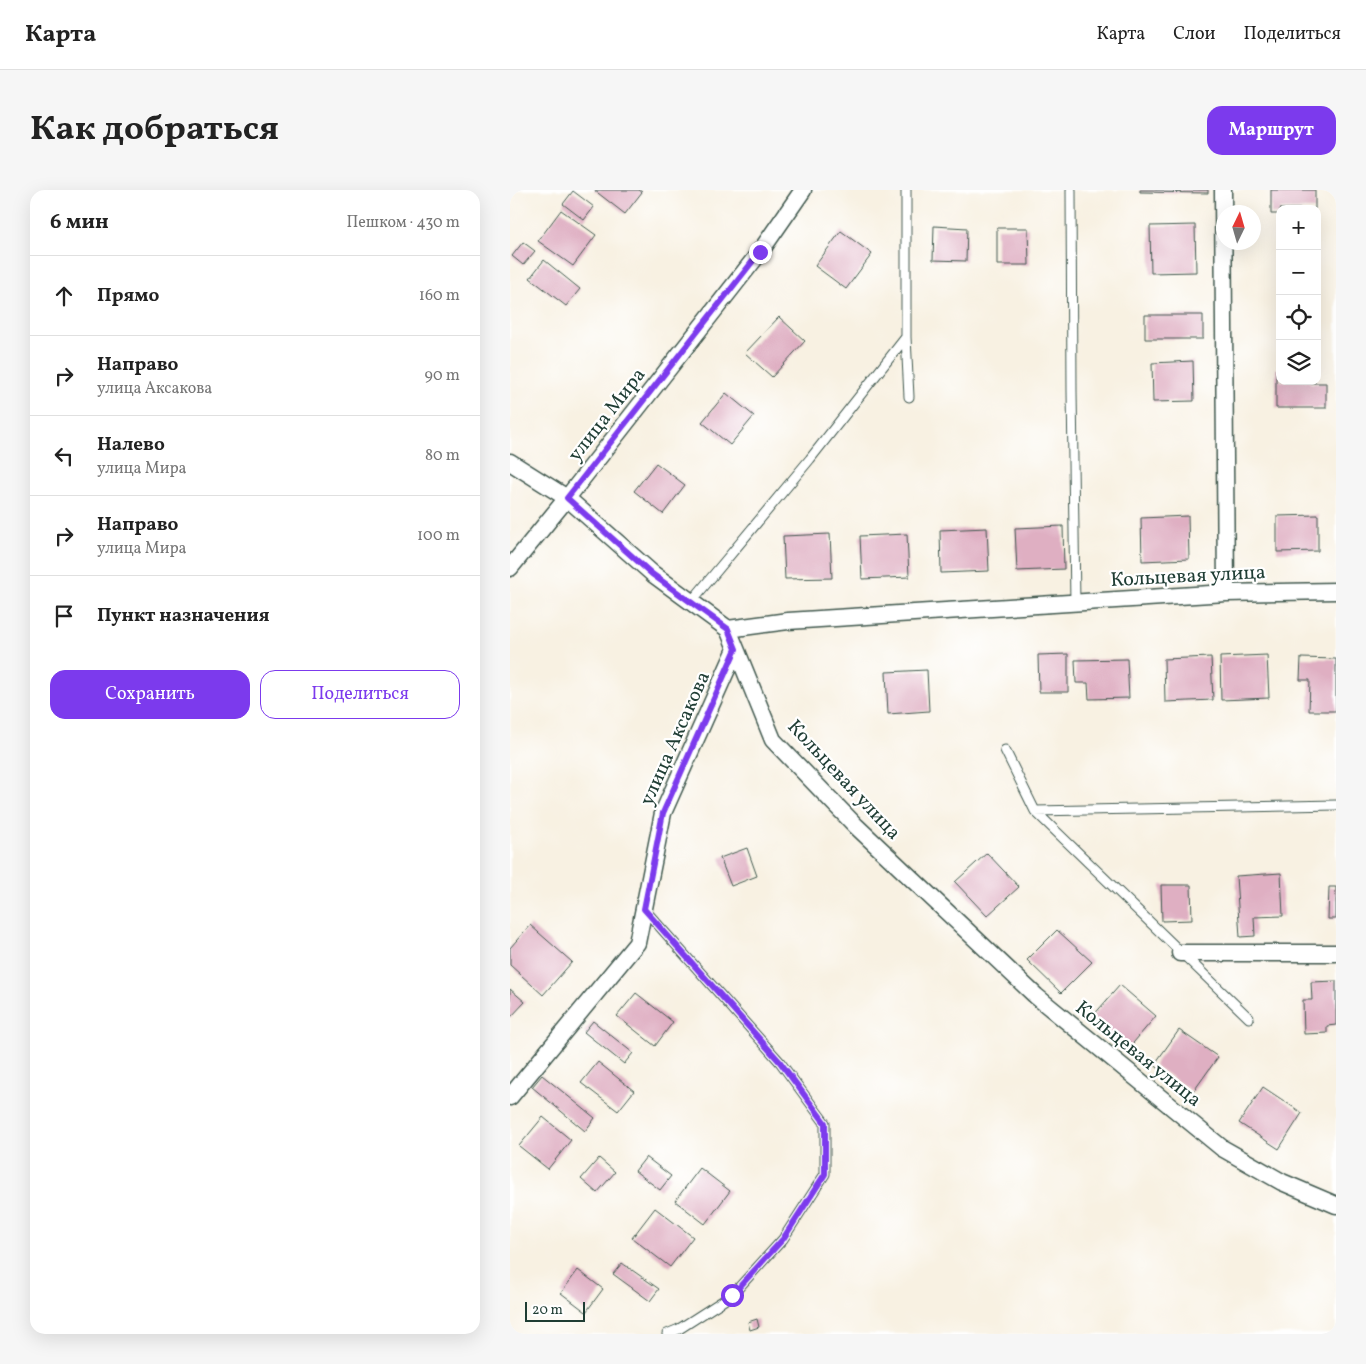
<!DOCTYPE html>
<html lang="ru">
<meta charset="utf-8">
<style>
:root{--surface:#fff;--page:#f6f6f6;--text:#222;--muted:#767676;--line:#e0e0e0;--accent:#7c3aed}
body{margin:0;font-family:Vollkorn,serif;background:var(--page);color:var(--text)}
.controls{position:absolute;right:15px;top:15px;display:grid;overflow:hidden;border-radius:10px;box-shadow:0 5px 20px #0002}
.controls button{width:45px;height:45px;display:grid;place-items:center;padding:0;border:0;border-bottom:1px solid var(--line);background:var(--surface);color:var(--text);font:25px sans-serif}
.compass{position:absolute;left:706px;top:15px;width:45px;height:45px;border-radius:50%;background:var(--surface);box-shadow:0 5px 20px #0002;rotate:5deg}
.scale{position:absolute;left:15px;bottom:12px;width:60px;box-sizing:border-box;padding-left:5px;border:2px solid #1f3d34;border-top:0;font-size:14px;line-height:18px;white-space:nowrap;color:#1f3d34;-webkit-text-stroke:4px #fff;paint-order:stroke}
.stop{position:absolute;width:15px;height:15px;margin:-11px;border:4px solid #7c3aed;border-radius:50%;background:#fff}
.stop.end{background:#7c3aed;border-color:#fff;box-shadow:0 1px 5px #0008}
.list{margin:0;padding:0;list-style:none}
h2{display:flex;justify-content:space-between;align-items:center;height:65px;margin:0;padding:0 20px;font-size:21px}
h2 small{font-size:16px;font-weight:400;color:var(--muted)}
.list li{display:grid;grid-template-columns:32px 1fr auto;gap:15px;align-items:center;box-sizing:border-box;height:80px;padding:0 20px;border-top:1px solid var(--line)}
.list b{display:block;font-size:19px;white-space:nowrap}
.list p{margin:0;font-size:16px;white-space:nowrap;color:var(--muted)}
.list em{font-size:16px;font-style:normal;color:var(--muted)}
.actions{display:flex;gap:10px;padding:15px 20px}
.actions a{flex:1;padding:11px 0;border:1px solid var(--accent);border-radius:15px;text-align:center;font-size:18px;color:var(--accent)}
.actions .main{background:var(--accent);color:#fff}
.icon{flex:none;width:28px;height:28px;fill:none;stroke:currentColor;stroke-width:2;stroke-linecap:round;stroke-linejoin:round}
.map{position:relative;flex:none;width:826px;height:1144px;overflow:hidden;border-radius:15px}
header{display:flex;align-items:center;gap:30px;box-sizing:border-box;height:70px;padding:0 25px;background:var(--surface);border-bottom:1px solid var(--line)}
header strong{font-size:24px}
nav{display:flex;gap:28px;margin-inline-start:auto;font-size:18px}
.intro{display:flex;align-items:center;justify-content:space-between;box-sizing:border-box;height:120px;padding:0 30px}
h1{margin:0;font-size:35px}
.button{padding:12px 22px;border-radius:15px;background:var(--accent);color:#fff;font-size:18px;font-weight:700}
main{display:flex;gap:30px;padding:0 30px}
aside{flex:1;background:var(--surface);border-radius:15px;box-shadow:0 5px 20px #0002}
.map>svg:first-child{display:block}
.building{fill:#dfafc2}
.lines{fill:none;stroke-linecap:round;stroke-linejoin:round}
.lane-casing{stroke:#40584e;stroke-width:11}
.street-casing{stroke:#40584e;stroke-width:19}
.lane{stroke:#fff;stroke-width:9}
.street{stroke:#fff;stroke-width:16}
.route{stroke:#7c3aed;stroke-width:6}
.labels{text-anchor:middle;stroke-width:4.5;stroke-linejoin:round;paint-order:stroke}
.street-label{font-size:20px;fill:#1f3d34;stroke:#fff}
</style>
<header>
<strong>Карта</strong>
<nav><a>Карта</a><a>Слои</a><a>Поделиться</a></nav>
</header>
<div class="intro"><h1>Как добраться</h1><a class="button">Маршрут</a></div>
<main>
<aside>
<h2>6 мин<small>Пешком · 430 m</small></h2>
<ul class="list">
<li><svg class="icon" aria-label="ahead" viewBox="0 0 24 24"><path d="M12 20V5M6 11l6-6 6 6"/></svg><div><b>Прямо</b></div><em>160 m</em></li>
<li><svg class="icon" aria-label="right" viewBox="0 0 24 24"><path d="M7 20v-9h11M14 6l5 5-5 5"/></svg><div><b>Направо</b><p>улица Аксакова</p></div><em>90 m</em></li>
<li><svg class="icon" aria-label="left" viewBox="0 0 24 24"><path d="M17 20v-9H6M10 6l-5 5 5 5"/></svg><div><b>Налево</b><p>улица Мира</p></div><em>80 m</em></li>
<li><svg class="icon" aria-label="right" viewBox="0 0 24 24"><path d="M7 20v-9h11M14 6l5 5-5 5"/></svg><div><b>Направо</b><p>улица Мира</p></div><em>100 m</em></li>
<li><svg class="icon" aria-label="arrive" viewBox="0 0 24 24"><path d="M6 21V4h12l-3 4 3 4H6"/></svg><div><b>Пункт назначения</b></div></li>
</ul>
<div class="actions"><a class="main">Сохранить</a><a>Поделиться</a></div>
</aside>
<div class="map">
<svg width="826" height="1144" viewBox="0 0 826 1144">
<rect width="100%" height="100%" fill="#fff"/>
<filter id="ink" filterUnits="userSpaceOnUse"><feTurbulence type="fractalNoise" baseFrequency=".02" numOctaves="2"/><feDisplacementMap in="SourceGraphic" scale="10" xChannelSelector="R" yChannelSelector="G"/><feConvolveMatrix kernelMatrix="1 2 1 2 8 2 1 2 1" color-interpolation-filters="sRGB"/></filter>
<filter id="wash" filterUnits="userSpaceOnUse"><feTurbulence type="fractalNoise" baseFrequency=".0096" numOctaves="4" result="noise"/><feDisplacementMap in="SourceGraphic" scale="20" xChannelSelector="R" yChannelSelector="G"/><feGaussianBlur stdDeviation="1.12" result="paint"/><feColorMatrix in="noise" values="0 0 0 0 0 0 0 0 0 0 0 0 0 0 0 0 0 1.4 0 .05"/><feComposite in="paint" operator="in"/></filter>
<g filter="url(#wash)">
<rect width="100%" height="100%" fill="#f8f1e2"/>
<g id="blocks">
<!-- building -->
<path class="building" d="M 84,0 L 129,0 L 132,2 L 115,24 Z
M 630,0 L 698,0 L 698,3 L 630,2 Z
M 761,0 L 805,0 L 805,19 L 770,19 L 770,24 L 761,24 Z
M 63,1 L 84,17 L 74,30 L 53,14 Z
M 51,20 L 86,45 L 63,76 L 28,51 Z
M 685,35 L 686,82 L 641,83 L 640,36 Z
M 424,36 L 457,38 L 456,71 L 423,70 Z
M 487,38 L 518,38 L 519,75 L 487,75 Z
M 331,41 L 362,64 L 336,99 L 305,76 Z
M 13,52 L 25,61 L 13,75 L 2,66 Z
M 34,70 L 70,99 L 56,116 L 20,88 Z
M 635,125 L 693,125 L 693,149 L 635,149 Z
M 269,127 L 295,151 L 262,187 L 235,163 Z
M 683,171 L 684,211 L 643,212 L 642,173 Z
M 766,179 L 770,179 L 770,191 L 800,191 L 800,193 L 816,193 L 816,218 L 766,218 Z
M 216,203 L 244,226 L 220,255 L 192,232 Z
M 146,273 L 175,295 L 153,324 L 124,301 Z
M 808,325 L 808,361 L 767,362 L 767,326 Z
M 678,326 L 679,369 L 632,371 L 631,328 Z
M 553,336 L 554,379 L 507,381 L 505,338 Z
M 477,338 L 479,381 L 431,383 L 430,340 Z
M 320,344 L 322,388 L 275,389 L 273,346 Z
M 397,344 L 399,387 L 352,389 L 350,346 Z
M 558,464 L 558,502 L 529,502 L 528,465 Z
M 757,465 L 759,508 L 711,510 L 710,467 Z
M 701,467 L 703,510 L 655,512 L 654,469 Z
M 791,468 L 826,469 L 826,521 L 799,521 L 800,490 L 790,490 Z
M 617,469 L 619,508 L 579,509 L 578,493 L 566,493 L 565,470 Z
M 417,480 L 419,521 L 378,524 L 376,482 Z
M 237,658 L 247,686 L 221,696 L 210,668 Z
M 477,663 L 509,697 L 477,726 L 445,692 Z
M 771,683 L 773,726 L 744,727 L 745,746 L 730,747 L 726,686 Z
M 651,695 L 681,695 L 682,730 L 652,731 Z
M 819,697 L 826,697 L 826,729 L 818,729 Z
M 20,735 L 62,772 L 33,805 L 0,775 L 0,758 Z
M 547,740 L 582,772 L 551,803 L 517,770 Z
M 826,791 L 826,835 L 817,836 L 817,843 L 794,844 L 793,810 L 802,810 L 801,792 Z
M 610,795 L 646,826 L 618,859 L 582,827 Z
M 0,799 L 15,812 L 0,828 Z
M 126,803 L 163,832 L 145,856 L 107,826 Z
M 83,831 L 123,863 L 114,874 L 74,842 Z
M 669,840 L 708,867 L 683,902 L 644,875 Z
M 88,872 L 124,901 L 108,921 L 71,893 Z
M 32,885 L 85,928 L 75,941 L 22,897 Z
M 753,897 L 792,923 L 769,959 L 729,933 Z
M 33,927 L 61,950 L 38,979 L 9,956 Z
M 136,967 L 161,986 L 150,1000 L 125,981 Z
M 89,968 L 105,982 L 87,1003 L 71,989 Z
M 190,978 L 220,1001 L 195,1034 L 165,1011 Z
M 145,1018 L 183,1047 L 160,1077 L 122,1048 Z
M 112,1073 L 149,1099 L 140,1111 L 103,1084 Z
M 68,1080 L 93,1099 L 76,1122 L 51,1103 Z
M 247,1129 L 249,1137 L 240,1140 L 238,1132 Z"/>
</g>
</g>
<g filter="url(#ink)">
<use href="#blocks" fill-opacity="0" stroke="#40584e" stroke-width="1"/>
<g class="lines">
<!-- lane casing -->
<g class="lane-casing">
<path id="lane" d="M 561,0 L 562,201 L 565,413
M 396,147 L 399,207
M 181,412 L 300,269 L 396,147 L 396,0
M 495,560 L 525,621 L 739,828
M 525,621 L 826,615
M 134,719 L 270,872 L 315,933 L 315,984 L 273,1049 L 222,1105 L 169,1139 L 157,1144"/>
</g>
<!-- street casing -->
<g class="street-casing">
<path id="street" d="M 713,0 L 716,403
M 0,272 L 57,308 L 0,378
M 218,439 L 263,550 L 346,636 L 526,806 L 712,958 L 772,992 L 826,1015
M 218,439 L 278,431 L 716,403 L 826,401
M 218,439 L 143,384 L 57,308 L 250,62 L 293,0
M 670,763 L 826,763
M 0,907 L 127,753 L 153,623 L 226,459"/>
</g>
<!-- lane -->
<use href="#lane" class="lane"/>
<!-- street -->
<use href="#street" class="street"/>
</g>
</g>
<g class="lines" filter="url(#ink)">
<!-- route -->
<path class="route" d="M 222,1105 L 273,1049 L 315,984 L 315,933 L 270,872 L 134,719 L 153,623 L 226,459 L 218,439 L 142,384 L 57,308 L 250,62"/>
</g>
<g class="labels">
<!-- street labels -->
<g class="street-label">
<text transform="translate(96 224) rotate(-52)" y="7">улица Мира</text>
<text transform="translate(678 385) rotate(-3)" y="7">Кольцевая улица</text>
<text transform="translate(164 548) rotate(-66)" y="7">улица Аксакова</text>
<text transform="translate(335 589) rotate(47)" y="7">Кольцевая улица</text>
<text transform="translate(629 863) rotate(39)" y="7">Кольцевая улица</text>
</g>
</g>
</svg>
<div class="controls">
<button>+</button>
<button>−</button>
<button><svg class="icon" aria-label="locate" viewBox="0 0 24 24"><circle cx="12" cy="12" r="6"/><path d="M12 2v4M12 18v4M2 12h4M18 12h4"/></svg></button>
<button><svg class="icon" aria-label="layers" viewBox="0 0 24 24"><path d="M12 4l9 5-9 5-9-5zM3 14l9 5 9-5"/></svg></button>
</div>
<svg class="compass" viewBox="-18 -18 36 36"><path d="M0-13l5 13h-10z" fill="#e53935"/><path d="M0 13l5-13h-10z" fill="#767676"/></svg>
<div class="scale">20 m</div>
<div class="stop" style="left:222px;top:1105px"></div>
<div class="stop end" style="left:250px;top:62px"></div>
</div>
</main>
